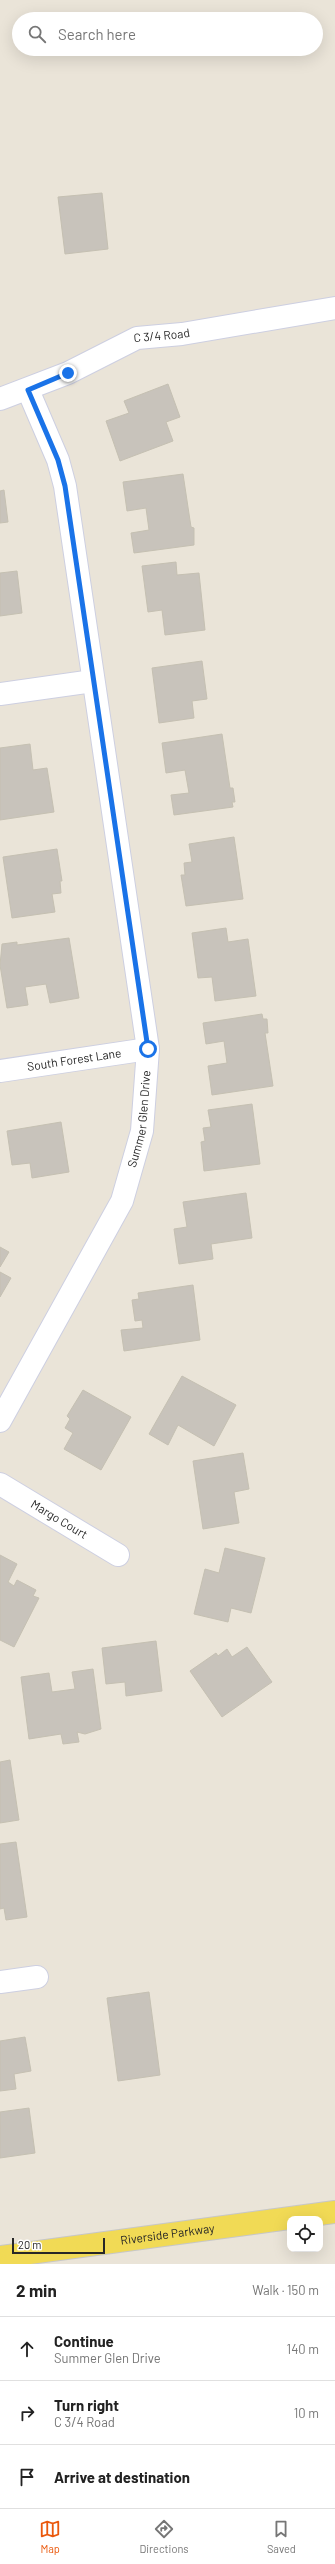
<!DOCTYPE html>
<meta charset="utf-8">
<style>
:root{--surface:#fff;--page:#f2f2f2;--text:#222;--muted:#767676;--line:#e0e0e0;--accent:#ea580c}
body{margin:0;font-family:Barlow,sans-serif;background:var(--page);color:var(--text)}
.controls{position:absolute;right:12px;bottom:12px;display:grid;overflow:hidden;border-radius:8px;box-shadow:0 4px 16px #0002}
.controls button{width:36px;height:36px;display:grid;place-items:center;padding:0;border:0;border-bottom:1px solid var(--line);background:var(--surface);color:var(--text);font:20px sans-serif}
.scale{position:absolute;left:12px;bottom:10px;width:93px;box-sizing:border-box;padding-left:4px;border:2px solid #272727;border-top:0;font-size:11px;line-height:14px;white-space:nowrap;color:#272727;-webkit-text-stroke:3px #fff;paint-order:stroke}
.stop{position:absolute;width:12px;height:12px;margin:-9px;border:3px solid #1a73e8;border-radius:50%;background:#fff}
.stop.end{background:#1a73e8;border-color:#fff;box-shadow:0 1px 4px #0008}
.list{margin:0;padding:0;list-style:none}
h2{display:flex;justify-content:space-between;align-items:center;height:52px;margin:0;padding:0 16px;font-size:17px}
h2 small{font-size:13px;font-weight:400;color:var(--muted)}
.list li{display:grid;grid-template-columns:26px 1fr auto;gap:12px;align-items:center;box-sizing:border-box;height:64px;padding:0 16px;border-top:1px solid var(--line)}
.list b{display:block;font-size:15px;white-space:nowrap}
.list p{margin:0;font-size:13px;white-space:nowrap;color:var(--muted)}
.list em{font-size:13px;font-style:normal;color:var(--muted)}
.icon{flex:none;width:22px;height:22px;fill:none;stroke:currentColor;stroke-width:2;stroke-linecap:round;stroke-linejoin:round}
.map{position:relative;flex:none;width:335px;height:2264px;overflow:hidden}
.search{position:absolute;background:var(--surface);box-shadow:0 4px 16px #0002;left:12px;right:12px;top:12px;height:44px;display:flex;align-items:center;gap:10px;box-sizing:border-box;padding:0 14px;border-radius:22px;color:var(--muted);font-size:15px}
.sheet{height:244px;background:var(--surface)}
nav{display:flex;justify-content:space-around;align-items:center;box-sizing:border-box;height:56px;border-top:1px solid var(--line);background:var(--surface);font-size:11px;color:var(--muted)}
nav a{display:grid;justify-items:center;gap:2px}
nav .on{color:var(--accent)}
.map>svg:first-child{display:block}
.building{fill:#c8c3bb;stroke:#c5c0b2}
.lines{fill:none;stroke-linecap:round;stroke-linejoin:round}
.minor-casing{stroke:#cdcfe1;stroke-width:24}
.major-casing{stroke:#c7c7c7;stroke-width:24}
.minor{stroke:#fff;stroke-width:22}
.major{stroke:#f1da55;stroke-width:22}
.route{stroke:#1a73e8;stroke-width:5}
.labels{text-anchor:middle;stroke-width:3;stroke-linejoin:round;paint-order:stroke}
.street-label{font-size:12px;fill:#272727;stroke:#fff}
</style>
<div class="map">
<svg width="335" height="2264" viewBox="0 0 335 2264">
<rect width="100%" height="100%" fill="#eae4d8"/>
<!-- building -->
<path class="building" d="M 102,193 L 108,249 L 65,254 L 58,197 Z
M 168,384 L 180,417 L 166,422 L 173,441 L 120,461 L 106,421 L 129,413 L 124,401 Z
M 183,474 L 191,527 L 194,528 L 194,545 L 134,553 L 131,533 L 149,530 L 146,508 L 127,511 L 123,482 Z
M 4,490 L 8,522 L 0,523 L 0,491 Z
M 176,562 L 177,575 L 199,573 L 205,630 L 165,635 L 162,610 L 148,612 L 142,566 Z
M 17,571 L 22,613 L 0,616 L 0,573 Z
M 202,661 L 207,699 L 192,701 L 194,718 L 159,723 L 152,668 Z
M 222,734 L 230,788 L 233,788 L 235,802 L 232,802 L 233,807 L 174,815 L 171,795 L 189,793 L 185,770 L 166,773 L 162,743 Z
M 30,744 L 33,770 L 47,768 L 54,812 L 0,820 L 0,748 Z
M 234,837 L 243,899 L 186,906 L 181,875 L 185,875 L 184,863 L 192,862 L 189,844 Z
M 57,849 L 62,881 L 60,881 L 61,893 L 52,894 L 55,912 L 12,918 L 3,857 Z
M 226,928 L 228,942 L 248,939 L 256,996 L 215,1001 L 212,977 L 198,978 L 192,933 Z
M 69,938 L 79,998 L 50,1003 L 46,984 L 25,987 L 28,1005 L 7,1008 L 0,965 L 2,944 L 17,942 L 17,945 Z
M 262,1014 L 263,1019 L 267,1019 L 268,1033 L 265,1033 L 273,1086 L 212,1095 L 208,1066 L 227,1063 L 224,1041 L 206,1044 L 203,1023 Z
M 252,1104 L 260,1164 L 204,1171 L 201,1142 L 205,1141 L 203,1128 L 211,1127 L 208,1110 Z
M 61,1122 L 69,1172 L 32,1178 L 30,1163 L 12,1165 L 7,1131 Z
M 246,1193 L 252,1238 L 211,1244 L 213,1259 L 179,1264 L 174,1229 L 187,1227 L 183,1202 Z
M 0,1247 L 9,1252 L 0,1267 Z
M 0,1272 L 11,1278 L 0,1297 Z
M 193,1285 L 200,1340 L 124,1351 L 121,1330 L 143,1328 L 142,1320 L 135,1321 L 132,1300 L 139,1299 L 138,1293 Z
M 182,1376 L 236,1405 L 214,1446 L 178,1425 L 168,1445 L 149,1434 Z
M 83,1390 L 131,1417 L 101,1470 L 64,1449 L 73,1433 L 65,1428 L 70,1419 L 67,1416 Z
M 243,1453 L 249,1489 L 234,1492 L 239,1523 L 203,1529 L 193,1461 Z
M 225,1548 L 265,1558 L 251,1613 L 231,1608 L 228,1622 L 194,1614 L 205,1569 L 219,1573 Z
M 0,1555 L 17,1564 L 8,1582 L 14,1586 L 17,1580 L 36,1590 L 33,1596 L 39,1598 L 14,1647 L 0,1640 Z
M 156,1641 L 162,1691 L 126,1696 L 125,1682 L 106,1684 L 102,1648 Z
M 247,1647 L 272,1682 L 222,1717 L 190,1671 L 216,1653 L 218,1656 L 227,1649 L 232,1657 Z
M 93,1669 L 101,1729 L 85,1734 L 77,1732 L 79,1742 L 63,1744 L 61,1734 L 29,1739 L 21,1677 L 49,1673 L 52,1692 L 75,1689 L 72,1672 Z
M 10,1760 L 19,1820 L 0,1823 L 0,1762 Z
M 16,1842 L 27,1917 L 6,1920 L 4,1908 L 0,1909 L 0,1844 Z
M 149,1992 L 160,2075 L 118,2081 L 107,1998 Z
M 25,2037 L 31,2071 L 14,2074 L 16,2089 L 0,2091 L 0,2041 Z
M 29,2108 L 35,2153 L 0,2158 L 0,2112 Z"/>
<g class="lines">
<!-- minor casing -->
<g class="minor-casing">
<g id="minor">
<path id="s1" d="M 0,399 L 68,373 L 137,338 L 182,334 L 335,308"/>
<path d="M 0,694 L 93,681"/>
<path id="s2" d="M 0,1071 L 148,1049"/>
<path id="s3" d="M 0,1421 L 122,1201 L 142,1131 L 148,1049 L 65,486 L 58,460 L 28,390"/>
<path id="s4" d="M 0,1484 L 118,1555"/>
<path d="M 0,1982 L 37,1977"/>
</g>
</g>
<!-- major casing -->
<g class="major-casing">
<g id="major">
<path id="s5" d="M 0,2257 L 335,2212"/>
</g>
</g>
<!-- minor -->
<use href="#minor" class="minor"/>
<!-- major -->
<use href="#major" class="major"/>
</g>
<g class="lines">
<!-- route -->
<path class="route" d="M 68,373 L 28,390 L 58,460 L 65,486 L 148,1049"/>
</g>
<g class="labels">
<!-- street labels -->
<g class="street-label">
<text dy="4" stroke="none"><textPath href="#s1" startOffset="175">C 3/4 Road</textPath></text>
<text dy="4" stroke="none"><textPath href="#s2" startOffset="75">South Forest Lane</textPath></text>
<text dy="4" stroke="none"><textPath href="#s3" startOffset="336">Summer Glen Drive</textPath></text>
<text dy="4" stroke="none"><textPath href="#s4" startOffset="69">Margo Court</textPath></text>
<text dy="4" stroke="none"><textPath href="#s5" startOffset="169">Riverside Parkway</textPath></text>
</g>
</g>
</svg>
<div class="controls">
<button><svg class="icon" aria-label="locate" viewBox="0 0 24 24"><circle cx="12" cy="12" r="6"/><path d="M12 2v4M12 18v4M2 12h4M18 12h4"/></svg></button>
</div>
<div class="scale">20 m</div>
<div class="stop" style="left:148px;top:1049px"></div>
<div class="stop end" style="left:68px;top:373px"></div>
<div class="search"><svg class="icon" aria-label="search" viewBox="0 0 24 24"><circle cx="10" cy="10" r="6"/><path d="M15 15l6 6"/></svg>Search here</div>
</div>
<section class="sheet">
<h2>2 min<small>Walk · 150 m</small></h2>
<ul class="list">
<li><svg class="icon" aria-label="ahead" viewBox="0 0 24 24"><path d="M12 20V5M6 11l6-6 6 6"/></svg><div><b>Continue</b><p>Summer Glen Drive</p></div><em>140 m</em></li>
<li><svg class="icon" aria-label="right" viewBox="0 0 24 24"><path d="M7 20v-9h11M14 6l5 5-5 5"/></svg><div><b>Turn right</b><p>C 3/4 Road</p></div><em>10 m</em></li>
<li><svg class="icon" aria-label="arrive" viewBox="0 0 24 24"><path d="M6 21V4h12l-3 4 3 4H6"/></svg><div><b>Arrive at destination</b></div></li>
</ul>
</section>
<nav>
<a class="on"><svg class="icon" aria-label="map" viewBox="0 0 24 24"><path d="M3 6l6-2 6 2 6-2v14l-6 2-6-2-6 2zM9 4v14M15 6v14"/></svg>Map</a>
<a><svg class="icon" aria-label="directions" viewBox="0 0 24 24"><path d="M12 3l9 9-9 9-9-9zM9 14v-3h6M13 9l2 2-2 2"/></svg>Directions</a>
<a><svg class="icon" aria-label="saved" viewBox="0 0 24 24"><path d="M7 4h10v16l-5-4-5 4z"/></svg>Saved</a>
</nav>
